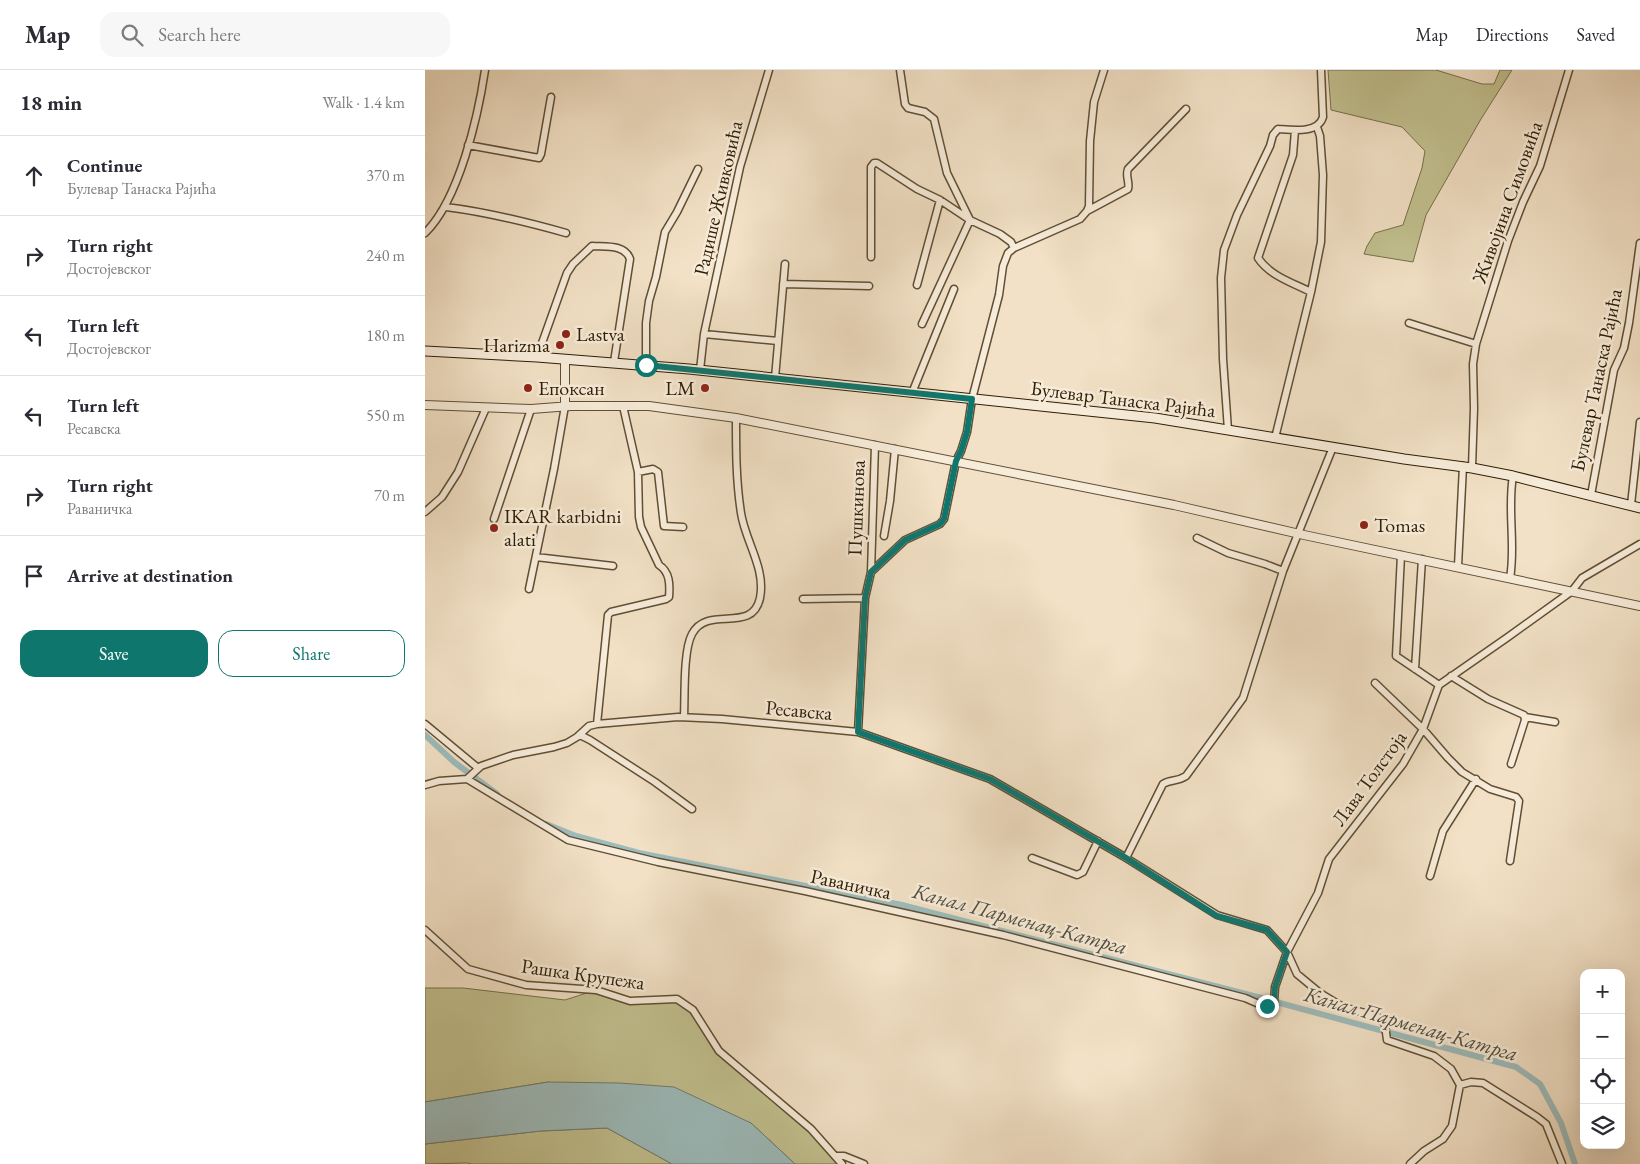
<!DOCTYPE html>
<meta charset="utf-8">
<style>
:root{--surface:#fff;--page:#f7f7f7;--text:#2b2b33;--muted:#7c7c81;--line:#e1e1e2;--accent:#0f766e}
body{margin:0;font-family:"EB Garamond",serif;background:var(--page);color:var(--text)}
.controls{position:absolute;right:15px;bottom:15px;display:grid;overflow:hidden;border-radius:10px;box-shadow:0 5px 20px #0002}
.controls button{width:45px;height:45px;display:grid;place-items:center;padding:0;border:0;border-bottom:1px solid var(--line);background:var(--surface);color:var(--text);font:25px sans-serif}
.stop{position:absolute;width:15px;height:15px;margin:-11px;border:4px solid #0f766e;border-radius:50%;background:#fff}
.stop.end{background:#0f766e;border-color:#fff;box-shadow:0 1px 5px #0008}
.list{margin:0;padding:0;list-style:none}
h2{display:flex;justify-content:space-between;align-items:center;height:65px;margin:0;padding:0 20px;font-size:21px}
h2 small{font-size:16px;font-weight:400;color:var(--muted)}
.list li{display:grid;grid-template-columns:32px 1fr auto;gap:15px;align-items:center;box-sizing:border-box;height:80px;padding:0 20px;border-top:1px solid var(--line)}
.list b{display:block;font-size:19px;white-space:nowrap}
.list p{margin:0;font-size:16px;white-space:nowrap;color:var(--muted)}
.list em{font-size:16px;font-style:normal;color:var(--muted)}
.actions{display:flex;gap:10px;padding:15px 20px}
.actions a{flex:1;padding:11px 0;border:1px solid var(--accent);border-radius:15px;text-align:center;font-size:18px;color:var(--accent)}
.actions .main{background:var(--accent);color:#fff}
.icon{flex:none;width:28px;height:28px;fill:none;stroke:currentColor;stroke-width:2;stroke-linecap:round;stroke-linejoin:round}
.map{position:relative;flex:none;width:1215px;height:1094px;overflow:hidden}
header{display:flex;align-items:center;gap:30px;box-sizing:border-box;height:70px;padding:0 25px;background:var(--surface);border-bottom:1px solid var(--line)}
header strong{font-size:24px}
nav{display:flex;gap:28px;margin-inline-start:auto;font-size:18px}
.search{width:350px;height:45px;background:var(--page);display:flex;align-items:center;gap:12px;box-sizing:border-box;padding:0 18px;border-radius:15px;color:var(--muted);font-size:19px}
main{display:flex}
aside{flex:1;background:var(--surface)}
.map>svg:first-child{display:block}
.green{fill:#c2c190;stroke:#78704a}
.water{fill:#9dbcbc;stroke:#717d72}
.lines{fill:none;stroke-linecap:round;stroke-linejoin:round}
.canal{stroke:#9dbcbc;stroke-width:6}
.minor-casing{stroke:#604f34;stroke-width:9}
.tertiary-casing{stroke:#604f34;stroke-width:10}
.secondary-casing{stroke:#2f1e04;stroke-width:11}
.minor{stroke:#f7ecda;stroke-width:6}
.tertiary{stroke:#f7ecda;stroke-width:8}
.secondary{stroke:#f7ecda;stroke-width:9}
.route{stroke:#0f766e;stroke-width:6}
.poi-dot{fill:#8f2418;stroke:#f7ecda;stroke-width:2}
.labels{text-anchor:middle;stroke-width:5;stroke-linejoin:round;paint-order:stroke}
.street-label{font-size:20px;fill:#2f1e04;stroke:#f7ecda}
.poi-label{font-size:20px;fill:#2f1e04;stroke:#f7ecda;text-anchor:start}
.water-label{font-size:21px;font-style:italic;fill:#504d3b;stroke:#f7ecda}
</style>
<header>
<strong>Map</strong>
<div class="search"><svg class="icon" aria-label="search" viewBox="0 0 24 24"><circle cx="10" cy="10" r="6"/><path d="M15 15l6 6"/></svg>Search here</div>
<nav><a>Map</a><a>Directions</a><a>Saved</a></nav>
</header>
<main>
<aside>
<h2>18 min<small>Walk · 1.4 km</small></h2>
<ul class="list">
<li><svg class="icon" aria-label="ahead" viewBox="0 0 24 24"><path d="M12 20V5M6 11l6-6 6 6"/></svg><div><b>Continue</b><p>Булевар Танаска Рајића</p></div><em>370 m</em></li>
<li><svg class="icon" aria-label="right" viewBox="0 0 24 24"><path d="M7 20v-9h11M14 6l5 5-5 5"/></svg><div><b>Turn right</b><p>Достојевског</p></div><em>240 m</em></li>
<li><svg class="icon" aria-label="left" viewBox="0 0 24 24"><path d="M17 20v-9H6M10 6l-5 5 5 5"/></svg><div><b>Turn left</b><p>Достојевског</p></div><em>180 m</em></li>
<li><svg class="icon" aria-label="left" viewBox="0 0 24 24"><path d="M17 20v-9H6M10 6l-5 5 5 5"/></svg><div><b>Turn left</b><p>Ресавска</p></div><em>550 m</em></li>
<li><svg class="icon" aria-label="right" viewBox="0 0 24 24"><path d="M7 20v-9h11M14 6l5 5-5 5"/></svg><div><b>Turn right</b><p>Раваничка</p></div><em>70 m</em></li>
<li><svg class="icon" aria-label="arrive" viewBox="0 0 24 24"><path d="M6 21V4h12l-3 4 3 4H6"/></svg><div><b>Arrive at destination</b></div></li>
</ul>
<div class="actions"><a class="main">Save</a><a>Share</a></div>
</aside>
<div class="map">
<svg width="1215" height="1094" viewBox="0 0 1215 1094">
<rect width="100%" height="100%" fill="#f2e1c6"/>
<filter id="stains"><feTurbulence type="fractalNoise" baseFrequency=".004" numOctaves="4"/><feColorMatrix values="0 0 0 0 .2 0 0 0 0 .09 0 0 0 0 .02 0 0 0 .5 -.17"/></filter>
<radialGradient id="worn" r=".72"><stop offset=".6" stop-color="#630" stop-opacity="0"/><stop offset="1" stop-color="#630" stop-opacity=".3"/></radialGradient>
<!-- green -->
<path class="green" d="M 903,0 L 1011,0 L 1057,14 L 1069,14 L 1075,0 L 1087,0 L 1056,49 L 1001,145 L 988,192 L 939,184 L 942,176 L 950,163 L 978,155 L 997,98 L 1000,81 L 977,57 L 906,40 Z
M 0,918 L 38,918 L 140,930 L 171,920 L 205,931 L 252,929 L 268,940 L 294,981 L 386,1059 L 417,1094 L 370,1094 L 326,1053 L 123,1012 L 0,1032 Z
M 182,1058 L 247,1094 L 47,1094 L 42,1093 L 0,1094 L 0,1074 L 116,1061 Z"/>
<!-- water -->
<path class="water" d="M 123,1012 L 194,1013 L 249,1017 L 326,1053 L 370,1094 L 247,1094 L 182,1058 L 116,1061 L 0,1074 L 0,1032 Z"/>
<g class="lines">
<!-- canal -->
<path class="canal" d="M 0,665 L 29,692 L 72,724
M 121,754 L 151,766 L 214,783 L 477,835 L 844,930 L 1091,997 L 1115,1014 L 1136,1053 L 1150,1094"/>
<!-- minor casing -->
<g class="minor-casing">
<path id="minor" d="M 475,0 L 480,34 L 483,38 L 500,42 L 509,49 L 522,103 L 545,150 L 497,254
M 870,60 L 868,85 L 833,188 C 845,206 868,213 886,222
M 43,75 L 114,88 L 116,84 L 126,27
M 21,137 C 61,142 102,152 141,163
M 662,141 L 703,119 C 705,112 700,106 703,99 L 761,39
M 0,163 C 34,130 53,47 60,0
M 446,187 L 446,97 L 449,93 L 452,93 L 492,119 L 515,130 L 545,150 L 575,164 L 586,172 L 589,178
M 358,214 L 444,216
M 492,215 L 515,130
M 984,253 L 1051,274
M 279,264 L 353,271
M 112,287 L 142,203 L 148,194 L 167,176 C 180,177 200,174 205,189 L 189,292
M 221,295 L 221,253 L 224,231 L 231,207 L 240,162 L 252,142 L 273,99
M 275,300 L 279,264 L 315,97 L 344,0
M 350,308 L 360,194
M 487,323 L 529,219
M 803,360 L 798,289 L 796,208 L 799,180 L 812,145 L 845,76 L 848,65 L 853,59 C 867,60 893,64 898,47 L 896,0
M 850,368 L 886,222 L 896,172 L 898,105 L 895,66 L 892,57
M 1047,398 L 1049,338 L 1048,294 L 1051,274 L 1083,171 L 1098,132 L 1115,96 L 1144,0
M 213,402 L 228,399 L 233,402 L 239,456 L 258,457
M 1166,425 L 1189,300 L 1199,278 L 1204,253 L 1215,173
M 1206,435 L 1215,352
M 0,442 L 17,427 L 33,402 L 61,338
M 69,449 L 106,339
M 459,466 L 465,431 L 470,379
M 772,468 L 803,483 L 840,494 L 858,501
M 976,485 L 971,586 L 1014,615
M 111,487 L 188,496
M 1033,496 L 1038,396
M 446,502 L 450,375
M 1085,508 C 1091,475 1082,440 1088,406
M 104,519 L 129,399 L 140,336
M 378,529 L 440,528
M 990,599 L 997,489
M 1026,606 L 1063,629 L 1099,645 L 1100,650 L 1086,694
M 950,613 L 998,659 L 1023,688 L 1037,702 L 1065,719 L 1091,727 L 1094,731 L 1085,791
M 259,647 C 260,626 258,581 267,564 C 283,534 327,565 335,528 C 341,498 320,471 316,443 C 311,411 311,380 311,348
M 1100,647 L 1130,652
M 0,654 L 53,698
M 172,654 L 183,545 L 186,542 L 241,529 L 244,527 C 245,515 245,502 234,495 L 216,457 L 214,447 L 213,402 L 198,336
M 433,662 L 440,528 L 446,502 L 480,470 L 515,454 L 519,449 L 531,391 L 536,381 L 542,362 L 547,329 L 574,225 L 578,196 L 583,183 L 589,178 L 655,149 L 662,141 L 664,136 L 665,71 L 669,32 L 679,0
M 155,665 L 165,670 L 230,712 L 267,739
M 42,709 L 143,770 L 233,792 L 380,821 L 578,865 L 820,928 C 831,932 838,939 849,932 L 850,917 L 862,882 L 893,823 L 904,789 L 978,694 L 998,659 L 1014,615 L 1083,567 L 1147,521 L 1157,508 L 1215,474
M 0,715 L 14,711 L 42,709 L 56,696 L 88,685 L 129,677 L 142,673 L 152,667 L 164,656 L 172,654 L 253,647 L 297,649 L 433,662 L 565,709 L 698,786 L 792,845 L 842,860 L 862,882 L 872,904 L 895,923 L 918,937 L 951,946 L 957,950 L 960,955 L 962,970 L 1009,986 L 1026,999 L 1035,1015
M 607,788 L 652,805 L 658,802 L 673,771
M 701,788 L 738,714 C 746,709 752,712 761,706 L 818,628 L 858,501 L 908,377
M 1005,806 L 1018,761 L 1051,709
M 0,860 L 43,899 L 101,915 L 171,920 L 205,931 L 252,929 L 268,940 L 294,981 L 386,1059 L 417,1094
M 1035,1015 L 1046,1012 L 1058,1013 L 1112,1047 L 1121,1054 L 1137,1094
M 412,1086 L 419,1086 L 439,1094
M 985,1094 L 999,1081 L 1018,1069 L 1027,1056 L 1035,1015"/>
</g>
<!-- tertiary casing -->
<g class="tertiary-casing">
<path id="tertiary" d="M 140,289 L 140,336
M 0,335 L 106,339 L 146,336 L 224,336 L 311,348 L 749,435 L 879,465 L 1215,536"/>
</g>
<!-- secondary casing -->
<g class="secondary-casing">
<path id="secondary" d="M 0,281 L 112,287 L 264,299 L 730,348 L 979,389 L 1047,398 L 1088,406 L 1215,438"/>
</g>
<!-- minor -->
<use href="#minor" class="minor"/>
<!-- tertiary -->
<use href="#tertiary" class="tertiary"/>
<!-- secondary -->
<use href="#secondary" class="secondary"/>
</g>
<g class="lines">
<!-- route -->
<path class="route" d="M 221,295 L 547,329 L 542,362 L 536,381 L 531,391 L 519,449 L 515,454 L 480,470 L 446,502 L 440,528 L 433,662 L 565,709 L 698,786 L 792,846 L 842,860 L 862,882 L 850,917 L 849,932 L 842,936"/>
</g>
<!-- markers -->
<g class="poi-dot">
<circle cx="141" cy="264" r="5"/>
<circle cx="135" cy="275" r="5"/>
<circle cx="103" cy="318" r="5"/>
<circle cx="280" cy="318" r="5"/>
<circle cx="939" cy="455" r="5"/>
<circle cx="69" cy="458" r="5"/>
</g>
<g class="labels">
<!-- street labels -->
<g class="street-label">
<text transform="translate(293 128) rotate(-77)" y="7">Радише Живковића</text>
<text transform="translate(1082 132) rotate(-70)" y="7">Живојина Симовића</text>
<text transform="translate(1171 310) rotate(-78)" y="7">Булевар Танаска Рајића</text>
<text transform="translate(698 329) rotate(7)" y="7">Булевар Танаска Рајића</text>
<text transform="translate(431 438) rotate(-88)" y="7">Пушкинова</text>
<text transform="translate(374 640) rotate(5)" y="7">Ресавска</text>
<text transform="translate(944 708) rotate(-54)" y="7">Лава Толстоја</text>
<text transform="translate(426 814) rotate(12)" y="7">Раваничка</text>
<text transform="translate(158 904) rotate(8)" y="7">Рашка Крупежа</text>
</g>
<!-- poi labels -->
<g class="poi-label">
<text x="151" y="271">Lastva</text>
<text x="125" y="282" text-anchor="end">Harizma</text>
<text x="113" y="325">Епоксан</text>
<text x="270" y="325" text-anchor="end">LM</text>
<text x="79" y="453">IKAR karbidni<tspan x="79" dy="23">alati</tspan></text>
<text x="949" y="462">Tomas</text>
</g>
<!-- water labels -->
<g class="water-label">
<text transform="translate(595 849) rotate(15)" y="7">Канал Парменац-Катрга</text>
<text transform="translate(986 954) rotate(16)" y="7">Канал Парменац-Катрга</text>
</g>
</g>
<rect width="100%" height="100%" filter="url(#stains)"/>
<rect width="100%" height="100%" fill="url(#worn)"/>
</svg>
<div class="controls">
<button>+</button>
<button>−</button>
<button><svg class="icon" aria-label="locate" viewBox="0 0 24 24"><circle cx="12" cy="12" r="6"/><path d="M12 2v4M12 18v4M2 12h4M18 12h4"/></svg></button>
<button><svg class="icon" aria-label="layers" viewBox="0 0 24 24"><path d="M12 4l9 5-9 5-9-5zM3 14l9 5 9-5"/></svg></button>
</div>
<div class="stop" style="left:221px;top:295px"></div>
<div class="stop end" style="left:842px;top:936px"></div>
</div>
</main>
